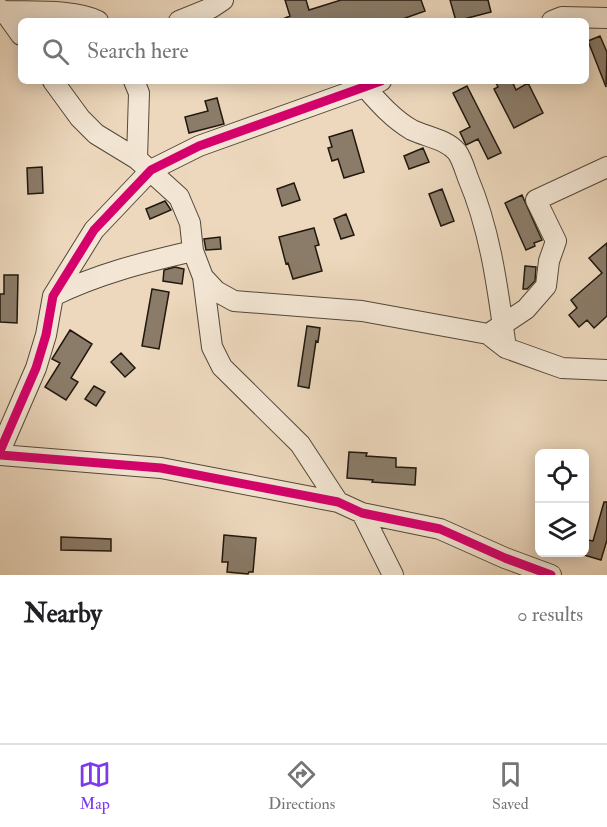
<!DOCTYPE html>
<style>
:root{--surface:#fff;--page:#f2f2f2;--text:#202124;--muted:#757577;--line:#e0e0e0;--accent:#7c3aed}
body{margin:0;font-family:"IM FELL Double Pica",serif;background:var(--page);color:var(--text)}
.controls{position:absolute;right:18px;bottom:18px;display:grid;overflow:hidden;border-radius:9px;box-shadow:0 3px 15px #0003}
.controls button{width:54px;height:54px;display:grid;place-items:center;padding:0;border:0;border-bottom:2px solid var(--line);background:var(--surface);color:var(--text);font:30px sans-serif}
.list{margin:0;padding:0;list-style:none}
h2{display:flex;justify-content:space-between;align-items:center;height:78px;margin:0;padding:0 24px;font-size:26px}
h2 small{font-size:20px;font-weight:400;color:var(--muted)}
.icon{flex:none;width:33px;height:33px;fill:none;stroke:currentColor;stroke-width:2;stroke-linecap:round;stroke-linejoin:round}
.map{position:relative;flex:none;width:607px;height:575px;overflow:hidden}
.search{position:absolute;background:var(--surface);box-shadow:0 3px 15px #0003;left:18px;right:18px;top:18px;height:66px;display:flex;align-items:center;gap:15px;box-sizing:border-box;padding:0 21px;border-radius:9px;color:var(--muted);font-size:22px}
.sheet{height:168px;background:var(--surface)}
nav{display:flex;justify-content:space-around;align-items:center;box-sizing:border-box;height:84px;border-top:2px solid var(--line);background:var(--surface);font-size:16px;color:var(--muted)}
nav a{display:grid;justify-items:center;gap:3px}
nav .on{color:var(--accent)}
.map>svg:first-child{display:block}
.building{fill:#8b7c69;stroke:#20180f;stroke-width:1.5}
.lines{fill:none;stroke-linecap:round;stroke-linejoin:round}
.minor-casing{stroke:#53483a;stroke-width:22}
.minor{stroke:#f3e6d4;stroke-width:20}
.cycleway-casing{stroke:#f3e6d4;stroke-width:13}
.cycleway{stroke:#d6006c;stroke-width:9}
</style>
<div class="map">
<svg width="607" height="575" viewBox="0 0 607 575">
<rect width="100%" height="100%" fill="#edd8bd"/>
<filter id="stains"><feTurbulence type="fractalNoise" baseFrequency=".00333" numOctaves="4"/><feColorMatrix values="0 0 0 0 .2 0 0 0 0 .09 0 0 0 0 .02 0 0 0 .5 -.17"/></filter>
<radialGradient id="worn" r=".72"><stop offset=".6" stop-color="#630" stop-opacity="0"/><stop offset="1" stop-color="#630" stop-opacity=".3"/></radialGradient>
<!-- building -->
<path class="building" d="M 285,0 L 306,0 L 309,10 L 341,0 L 421,0 L 425,11 L 397,21 L 284,21 L 283,19 L 290,16 Z
M 450,0 L 488,0 L 491,12 L 456,21 Z
M 600,36 L 607,52 L 606,87 L 588,41 Z
M 495,81 L 512,81 L 516,90 L 528,83 L 543,113 L 514,128 L 494,89 L 498,87 Z
M 467,86 L 501,153 L 488,159 L 478,139 L 466,145 L 460,132 L 470,127 L 453,93 Z
M 217,98 L 224,124 L 189,133 L 185,117 L 208,111 L 205,101 Z
M 352,130 L 364,172 L 344,178 L 338,159 L 332,161 L 328,148 L 332,147 L 329,137 Z
M 423,148 L 429,162 L 409,169 L 404,156 Z
M 42,167 L 43,193 L 28,194 L 27,168 Z
M 294,183 L 300,200 L 282,206 L 277,189 Z
M 442,189 L 454,221 L 441,226 L 429,194 Z
M 522,195 L 542,240 L 534,243 L 535,246 L 526,250 L 505,203 Z
M 165,201 L 171,210 L 150,219 L 146,209 Z
M 346,214 L 354,235 L 341,239 L 334,219 Z
M 314,228 L 319,245 L 315,246 L 322,271 L 293,279 L 288,263 L 286,264 L 279,237 Z
M 220,237 L 221,249 L 206,250 L 204,239 Z
M 607,243 L 607,316 L 594,328 L 587,320 L 579,327 L 569,315 L 577,308 L 571,300 L 602,273 L 589,258 Z
M 525,266 L 536,267 L 535,281 L 527,289 L 523,289 Z
M 175,267 L 184,269 L 182,284 L 163,281 L 164,270 Z
M 4,275 L 18,275 L 17,323 L 0,322 L 0,294 L 4,294 Z
M 152,289 L 169,292 L 159,349 L 142,346 Z
M 307,326 L 320,328 L 318,342 L 316,341 L 309,388 L 298,386 Z
M 70,330 L 92,344 L 71,378 L 78,382 L 66,400 L 45,387 L 60,363 L 52,359 Z
M 121,353 L 135,368 L 125,377 L 111,362 Z
M 94,386 L 105,392 L 96,406 L 85,399 Z
M 349,452 L 367,453 L 366,456 L 396,458 L 396,467 L 416,468 L 415,485 L 372,482 L 373,480 L 347,478 Z
M 604,502 L 607,502 L 607,540 L 601,560 L 584,555 L 588,540 L 593,541 Z
M 224,535 L 256,538 L 253,572 L 249,572 L 248,574 L 227,572 L 228,562 L 222,562 Z
M 61,537 L 111,539 L 111,551 L 61,550 Z"/>
<g class="lines">
<!-- minor casing -->
<g class="minor-casing">
<path id="minor" d="M 0,9 L 4,11 C 31,12 75,9 98,21
M 4,11 L 21,35
M 179,21 L 211,8 L 223,0
M 552,21 L 562,17 L 607,18
M 53,81 L 80,118 L 96,134 L 137,159 L 179,197 L 190,223 L 193,251 L 203,277 L 212,347 L 222,367 L 300,444 L 338,502
M 134,81 L 139,93 L 137,159
M 365,87 C 379,103 393,119 412,130 C 427,137 446,139 457,152 C 462,159 465,170 468,178 C 491,232 498,291 506,348
M 203,277 L 216,291 L 234,301 L 362,311 L 488,334 L 506,348 L 562,368 L 607,370
M 53,296 C 97,274 145,262 193,251
M 493,331 L 526,309 L 546,286 L 549,261 L 556,241 L 536,200 L 607,167
M 0,451 L 36,368 L 46,335 L 53,296 L 94,230 L 151,170 L 199,146 L 381,81
M 0,455 L 161,468 L 338,502 L 362,513 L 440,529 L 505,558 L 551,575
M 362,513 L 393,575"/>
</g>
<!-- minor -->
<use href="#minor" class="minor"/>
<!-- cycleway casing -->
<g class="cycleway-casing">
<path id="cycleway" d="M 0,451 L 36,368 L 46,335 L 53,296 L 94,230 L 151,170 L 199,146 L 381,81
M 0,455 L 161,468 L 338,502 L 362,513 L 440,529 L 505,558 L 551,575"/>
</g>
<!-- cycleway -->
<use href="#cycleway" class="cycleway"/>
</g>
<rect width="100%" height="100%" filter="url(#stains)"/>
<rect width="100%" height="100%" fill="url(#worn)"/>
</svg>
<div class="controls">
<button><svg class="icon" aria-label="locate" viewBox="0 0 24 24"><circle cx="12" cy="12" r="6"/><path d="M12 2v4M12 18v4M2 12h4M18 12h4"/></svg></button>
<button><svg class="icon" aria-label="layers" viewBox="0 0 24 24"><path d="M12 4l9 5-9 5-9-5zM3 14l9 5 9-5"/></svg></button>
</div>
<div class="search"><svg class="icon" aria-label="search" viewBox="0 0 24 24"><circle cx="10" cy="10" r="6"/><path d="M15 15l6 6"/></svg>Search here</div>
</div>
<section class="sheet">
<h2>Nearby<small>0 results</small></h2>
<ul class="list">
</ul>
</section>
<nav>
<a class="on"><svg class="icon" aria-label="map" viewBox="0 0 24 24"><path d="M3 6l6-2 6 2 6-2v14l-6 2-6-2-6 2zM9 4v14M15 6v14"/></svg>Map</a>
<a><svg class="icon" aria-label="directions" viewBox="0 0 24 24"><path d="M12 3l9 9-9 9-9-9zM9 14v-3h6M13 9l2 2-2 2"/></svg>Directions</a>
<a><svg class="icon" aria-label="saved" viewBox="0 0 24 24"><path d="M7 4h10v16l-5-4-5 4z"/></svg>Saved</a>
</nav>
